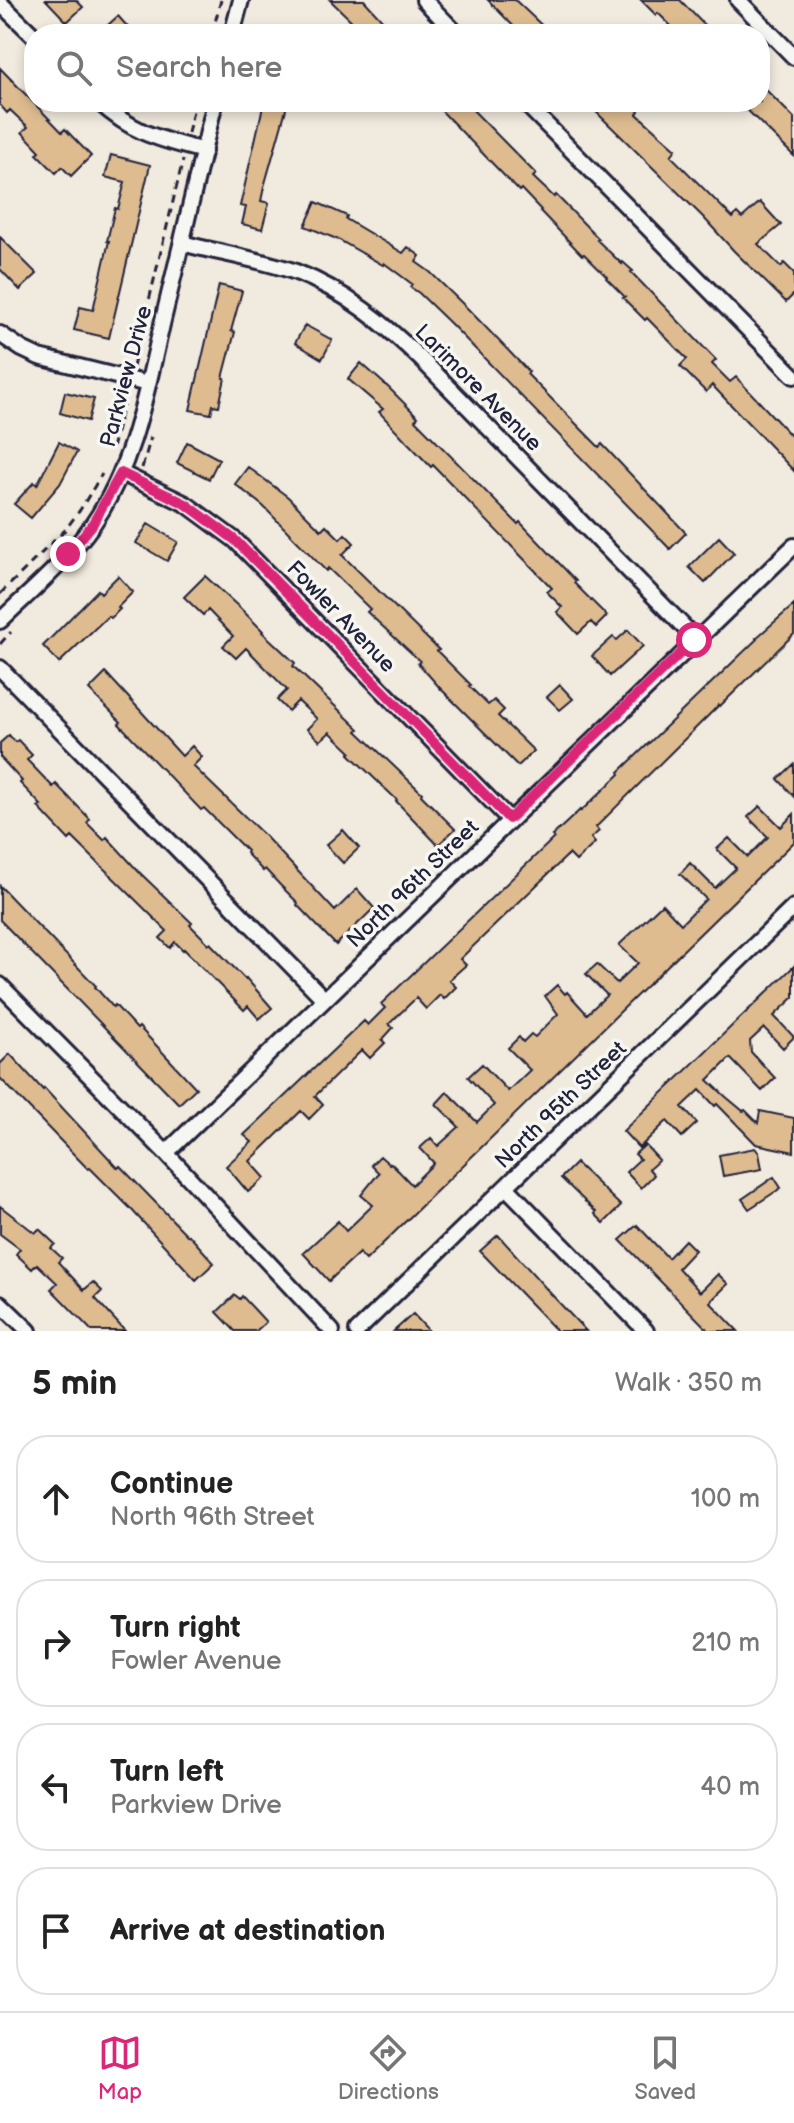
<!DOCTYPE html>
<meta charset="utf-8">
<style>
:root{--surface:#fff;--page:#f6f6f6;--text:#222;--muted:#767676;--line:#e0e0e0;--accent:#db2777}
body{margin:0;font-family:"Balsamiq Sans",sans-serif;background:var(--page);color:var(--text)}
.stop{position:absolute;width:24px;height:24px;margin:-18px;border:6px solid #db2777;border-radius:50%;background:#fff}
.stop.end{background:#db2777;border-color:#fff;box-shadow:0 2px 8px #0008}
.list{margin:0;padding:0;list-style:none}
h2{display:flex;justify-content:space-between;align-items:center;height:104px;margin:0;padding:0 32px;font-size:34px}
h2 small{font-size:26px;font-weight:400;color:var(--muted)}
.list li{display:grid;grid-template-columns:52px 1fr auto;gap:24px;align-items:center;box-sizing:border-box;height:128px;margin:0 16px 16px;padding:0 16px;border:2px solid var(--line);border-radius:32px}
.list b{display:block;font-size:30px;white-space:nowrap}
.list p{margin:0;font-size:26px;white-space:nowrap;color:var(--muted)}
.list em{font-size:26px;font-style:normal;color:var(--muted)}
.icon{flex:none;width:44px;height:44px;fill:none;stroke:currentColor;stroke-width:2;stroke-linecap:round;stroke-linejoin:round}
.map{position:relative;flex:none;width:794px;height:1331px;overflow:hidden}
.search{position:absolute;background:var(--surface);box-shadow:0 4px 12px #0003;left:24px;right:24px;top:24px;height:88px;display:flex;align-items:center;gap:20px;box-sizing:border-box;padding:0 28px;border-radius:32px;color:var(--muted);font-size:30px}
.sheet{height:680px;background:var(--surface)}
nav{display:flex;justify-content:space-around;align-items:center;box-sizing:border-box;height:112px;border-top:2px solid var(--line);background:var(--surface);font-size:22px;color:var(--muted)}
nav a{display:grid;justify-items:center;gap:4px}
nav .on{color:var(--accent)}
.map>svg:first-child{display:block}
.building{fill:#debc90;stroke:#22223b;stroke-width:2}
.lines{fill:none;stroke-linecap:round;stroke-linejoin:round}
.street-casing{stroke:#22223b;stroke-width:20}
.path{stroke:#22223b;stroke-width:3;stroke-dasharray:8 6;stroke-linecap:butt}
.street{stroke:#f6f6f2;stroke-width:14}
.route{stroke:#db2777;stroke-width:10}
.labels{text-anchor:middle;stroke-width:7;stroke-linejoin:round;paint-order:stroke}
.street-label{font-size:22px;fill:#22223b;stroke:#f6f6f2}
</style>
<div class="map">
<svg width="794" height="1331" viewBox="0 0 794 1331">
<rect width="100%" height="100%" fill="#f1eade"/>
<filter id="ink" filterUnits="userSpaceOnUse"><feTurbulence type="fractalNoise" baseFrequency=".0125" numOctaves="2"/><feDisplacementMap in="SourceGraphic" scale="16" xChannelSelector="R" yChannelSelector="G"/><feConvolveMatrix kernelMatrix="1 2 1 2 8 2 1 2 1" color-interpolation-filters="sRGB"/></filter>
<g filter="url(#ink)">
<!-- building -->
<path class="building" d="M 46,0 L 76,0 L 83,7 L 67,22 Z
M 330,0 L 364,0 L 395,34 L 365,34 Z
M 488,0 L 515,0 L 551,34 L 521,34 Z
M 641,0 L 680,0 L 713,34 L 679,34 L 658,13 L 656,15 Z
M 118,16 L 134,34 L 98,34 Z
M 0,68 L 62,132 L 65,129 L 91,156 L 71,176 L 62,167 L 56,173 L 37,154 L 40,151 L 22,132 L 28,127 L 10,110 L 7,113 L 0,105 Z
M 760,84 L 794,118 L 794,156 L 739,102 L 760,102 Z
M 264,102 L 288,102 L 264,187 L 261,201 L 269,203 L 262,229 L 242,224 L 246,207 L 240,206 Z
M 433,102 L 465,102 L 536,174 L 533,177 L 554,197 L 556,195 L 599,239 L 597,240 L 622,264 L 623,262 L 633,271 L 631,272 L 716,360 L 712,364 L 730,382 L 736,377 L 794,439 L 794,471 L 712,385 L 706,392 L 680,366 L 687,359 L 647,318 L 645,320 L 623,298 L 625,297 L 606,278 L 607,277 L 584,254 L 582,255 L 540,211 L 541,210 L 521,189 L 519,191 Z
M 586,102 L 630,102 L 639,111 L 637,114 L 676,149 L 671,156 L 733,218 L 737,213 L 742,218 L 760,202 L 781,225 L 758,244 L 781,267 L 784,263 L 794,273 L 794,294 L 786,302 L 734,251 L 703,217 Z
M 111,155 L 150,165 L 109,338 L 74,330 L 80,307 L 93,310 L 109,241 L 107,241 L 115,208 L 118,209 L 125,182 L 105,177 Z
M 316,202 L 347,216 L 346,219 L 403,253 L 408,247 L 420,256 L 416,262 L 430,272 L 468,309 L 529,372 L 527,374 L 599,447 L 602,444 L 686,533 L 670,549 L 451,324 L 419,293 L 410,287 L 412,284 L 384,263 L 383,265 L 339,240 L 305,226 Z
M 0,237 L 37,274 L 20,290 L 0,269 Z
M 219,285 L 242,291 L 231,331 L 235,332 L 223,378 L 225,378 L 219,406 L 213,405 L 211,414 L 190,410 Z
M 305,325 L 332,340 L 322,359 L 295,343 Z
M 361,363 L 389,388 L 418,417 L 415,420 L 518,524 L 520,522 L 576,581 L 574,583 L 607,616 L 596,627 L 591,622 L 578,634 L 557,612 L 562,607 L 547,592 L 552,588 L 433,465 L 431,467 L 409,444 L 379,412 L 383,409 L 348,379 Z
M 65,392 L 94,399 L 88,421 L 60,413 Z
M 59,442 L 77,452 L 60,484 L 31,518 L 14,504 L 34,482 L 37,485 Z
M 187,442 L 219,459 L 209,479 L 177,463 Z
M 248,467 L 288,497 L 321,530 L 326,525 L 340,539 L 345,534 L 354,543 L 342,555 L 439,650 L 437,651 L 471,685 L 469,686 L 488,705 L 494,700 L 504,710 L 498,716 L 534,751 L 518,766 L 440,688 L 418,663 L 420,661 L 367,612 L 370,609 L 328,568 L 326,571 L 263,506 L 235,484 Z
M 148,524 L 178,542 L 167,561 L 136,543 Z
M 719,537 L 734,553 L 705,583 L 689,567 Z
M 118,576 L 133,592 L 118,607 L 120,609 L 111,618 L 108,616 L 59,663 L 43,646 L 98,590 L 101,593 Z
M 205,576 L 240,608 L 263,631 L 262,632 L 295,663 L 293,666 L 359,729 L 357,731 L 422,793 L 421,795 L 455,829 L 438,845 L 396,801 L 397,800 L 349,754 L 351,752 L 330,732 L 320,741 L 307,729 L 317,719 L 298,701 L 288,711 L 277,700 L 287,690 L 246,648 L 236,658 L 223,646 L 233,636 L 208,610 L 203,615 L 184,597 Z
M 794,605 L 794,634 L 720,706 L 719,705 L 596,827 L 599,831 L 591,838 L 595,843 L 576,861 L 569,854 L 460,959 L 466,965 L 449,980 L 456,987 L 444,999 L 440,995 L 426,1009 L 416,998 L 389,1024 L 393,1028 L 382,1040 L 385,1043 L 370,1058 L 362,1050 L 315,1096 L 323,1105 L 309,1119 L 301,1111 L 250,1161 L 265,1178 L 248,1192 L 226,1166 L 252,1142 L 244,1135 L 364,1021 L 368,1025 L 385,1008 L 381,1004 L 554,838 L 552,836 L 580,810 L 581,811 L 620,774 L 619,772 L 757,639 L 756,638 Z
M 628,630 L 643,646 L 610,676 L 592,656 L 613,637 L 617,640 Z
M 106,673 L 182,756 L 192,746 L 202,757 L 193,766 L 264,835 L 335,911 L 357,889 L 374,908 L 336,945 L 297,905 L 298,903 L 280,885 L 265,869 L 263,871 L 246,853 L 247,851 L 204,808 L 201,810 L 119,724 L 121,722 L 89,690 Z
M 560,685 L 573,699 L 560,710 L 547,697 Z
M 9,735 L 15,742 L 18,740 L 32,755 L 27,760 L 53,787 L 56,784 L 90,819 L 87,823 L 104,840 L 107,837 L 138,871 L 192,923 L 190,925 L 209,944 L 210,943 L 245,979 L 246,978 L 272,1008 L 259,1019 L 248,1006 L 244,1010 L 184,949 L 183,950 L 175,942 L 170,948 L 160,938 L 167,931 L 72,837 L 69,840 L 38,807 L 41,805 L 20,783 L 22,781 L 0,757 L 0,743 Z
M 794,764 L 794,796 L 778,779 Z
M 760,806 L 781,827 L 794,814 L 794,842 L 366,1260 L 359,1253 L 329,1281 L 303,1253 L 338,1221 L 346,1231 L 373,1205 L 361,1195 L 379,1173 L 371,1165 L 380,1156 L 389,1164 L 391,1163 L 412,1185 L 434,1163 L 420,1148 L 431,1138 L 438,1146 L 459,1127 L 436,1104 L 447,1092 L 477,1122 L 494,1105 L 468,1077 L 482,1064 L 508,1091 L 530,1070 L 508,1048 L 519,1037 L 523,1042 L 531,1034 L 535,1037 L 558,1014 L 545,996 L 557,985 L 565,994 L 567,992 L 587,1014 L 607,995 L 586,974 L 597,964 L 617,983 L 638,963 L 619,945 L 662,904 L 681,924 L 706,899 L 680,874 L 690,863 L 715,888 L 736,868 L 717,849 L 729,838 L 748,857 L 768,837 L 748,817 Z
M 343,830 L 359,848 L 343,863 L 326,845 Z
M 0,886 L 96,986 L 95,987 L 113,1007 L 115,1005 L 137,1029 L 139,1027 L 196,1088 L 179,1104 L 0,920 Z
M 794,966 L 794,997 L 774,1016 L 794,1037 L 783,1048 L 764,1028 L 750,1041 L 751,1052 L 775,1078 L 762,1091 L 730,1058 L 708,1080 L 725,1096 L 743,1111 L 745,1110 L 758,1123 L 760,1111 L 794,1118 L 794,1152 L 756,1144 L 717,1104 L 715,1106 L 700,1090 L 682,1107 L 697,1123 L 682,1137 L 667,1121 L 639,1148 L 623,1131 Z
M 10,1054 L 43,1090 L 44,1088 L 118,1168 L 120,1166 L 188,1236 L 189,1235 L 214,1263 L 196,1280 L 130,1208 L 90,1168 L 88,1169 L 0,1078 L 0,1064 Z
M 645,1145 L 659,1160 L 649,1169 L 654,1175 L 641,1188 L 626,1172 L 640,1159 L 635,1154 Z
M 755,1148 L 759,1153 L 762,1169 L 723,1176 L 719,1155 Z
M 576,1163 L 621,1206 L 604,1223 L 595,1214 L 596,1212 L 561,1178 Z
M 774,1177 L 781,1188 L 749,1209 L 742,1199 Z
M 0,1206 L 35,1233 L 39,1229 L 55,1244 L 51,1248 L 62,1258 L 58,1262 L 84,1290 L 93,1282 L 102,1291 L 95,1298 L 125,1331 L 92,1331 L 51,1289 L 57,1283 L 37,1264 L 32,1269 L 16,1254 L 20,1249 L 0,1234 Z
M 637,1225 L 668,1258 L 685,1240 L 695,1250 L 678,1268 L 700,1292 L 718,1274 L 728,1284 L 710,1302 L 738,1331 L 709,1331 L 620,1240 Z
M 498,1235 L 551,1294 L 586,1331 L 557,1331 L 480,1251 Z
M 235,1295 L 240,1299 L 242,1296 L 266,1322 L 256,1331 L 235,1331 L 217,1312 Z
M 413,1314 L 429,1331 L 394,1331 Z"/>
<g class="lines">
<!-- street casing -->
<g class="street-casing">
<path id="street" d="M 424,0 L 457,34
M 738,0 L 794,57
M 0,3 L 34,36
M 232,34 L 241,0
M 99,102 C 134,134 160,139 204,151
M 524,102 L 794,376
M 182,243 C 219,253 259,259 296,272 C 344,290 386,325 422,360 L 685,628 L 694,640
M 0,334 L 22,349 L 39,357 L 148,384
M 121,473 L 186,504 L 235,540 L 509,819
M 0,621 C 32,590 68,560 93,524 C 135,463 147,387 164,316 C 181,245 198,173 215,102
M 0,668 L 324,999
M 0,985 L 166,1153 L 332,1331
M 166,1153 L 794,546
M 506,1187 L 646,1331
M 0,1303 L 29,1331
M 357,1331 L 794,907"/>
</g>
<!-- path -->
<path class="path" d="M 212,34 L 221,0
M 79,102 L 85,108
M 188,133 L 195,102
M 133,367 L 183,160
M 112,448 L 126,394
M 142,468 L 151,437
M 0,594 L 65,530 L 80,510 L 102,474
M 0,644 L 11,632"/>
<!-- street -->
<use href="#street" class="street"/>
</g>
</g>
<g class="lines" filter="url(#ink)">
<!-- route -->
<path class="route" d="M 68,554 L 92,525 L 121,473 L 186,504 L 235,540 L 509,819 L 694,640"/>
</g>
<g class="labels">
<!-- street labels -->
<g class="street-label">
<text transform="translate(125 376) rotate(-75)" y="8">Parkview Drive</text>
<text transform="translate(479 387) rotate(45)" y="8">Larimore Avenue</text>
<text transform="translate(342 616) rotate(46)" y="8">Fowler Avenue</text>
<text transform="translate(412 883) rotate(-44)" y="8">North 96th Street</text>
<text transform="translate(560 1104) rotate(-44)" y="8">North 95th Street</text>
</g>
</g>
</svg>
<div class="stop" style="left:694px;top:640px"></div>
<div class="stop end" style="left:68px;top:554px"></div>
<div class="search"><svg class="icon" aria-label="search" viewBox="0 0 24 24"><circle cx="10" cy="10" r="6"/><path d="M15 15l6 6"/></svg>Search here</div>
</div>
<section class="sheet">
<h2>5 min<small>Walk · 350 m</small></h2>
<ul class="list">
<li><svg class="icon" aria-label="ahead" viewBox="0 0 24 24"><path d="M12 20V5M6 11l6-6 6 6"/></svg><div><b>Continue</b><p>North 96th Street</p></div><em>100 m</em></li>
<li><svg class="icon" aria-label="right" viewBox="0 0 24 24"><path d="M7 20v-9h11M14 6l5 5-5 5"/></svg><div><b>Turn right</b><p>Fowler Avenue</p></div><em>210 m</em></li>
<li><svg class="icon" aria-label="left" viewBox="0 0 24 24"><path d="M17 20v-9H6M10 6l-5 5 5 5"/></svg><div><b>Turn left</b><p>Parkview Drive</p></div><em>40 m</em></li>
<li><svg class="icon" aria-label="arrive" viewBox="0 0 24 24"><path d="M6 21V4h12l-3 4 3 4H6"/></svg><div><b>Arrive at destination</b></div></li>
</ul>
</section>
<nav>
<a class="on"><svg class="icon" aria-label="map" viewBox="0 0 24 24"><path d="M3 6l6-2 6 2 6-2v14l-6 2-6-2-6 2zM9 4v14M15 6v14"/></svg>Map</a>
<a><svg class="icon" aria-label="directions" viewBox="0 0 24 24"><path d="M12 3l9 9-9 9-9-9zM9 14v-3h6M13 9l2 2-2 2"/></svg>Directions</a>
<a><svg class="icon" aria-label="saved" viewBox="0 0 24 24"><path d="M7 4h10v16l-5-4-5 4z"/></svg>Saved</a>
</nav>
